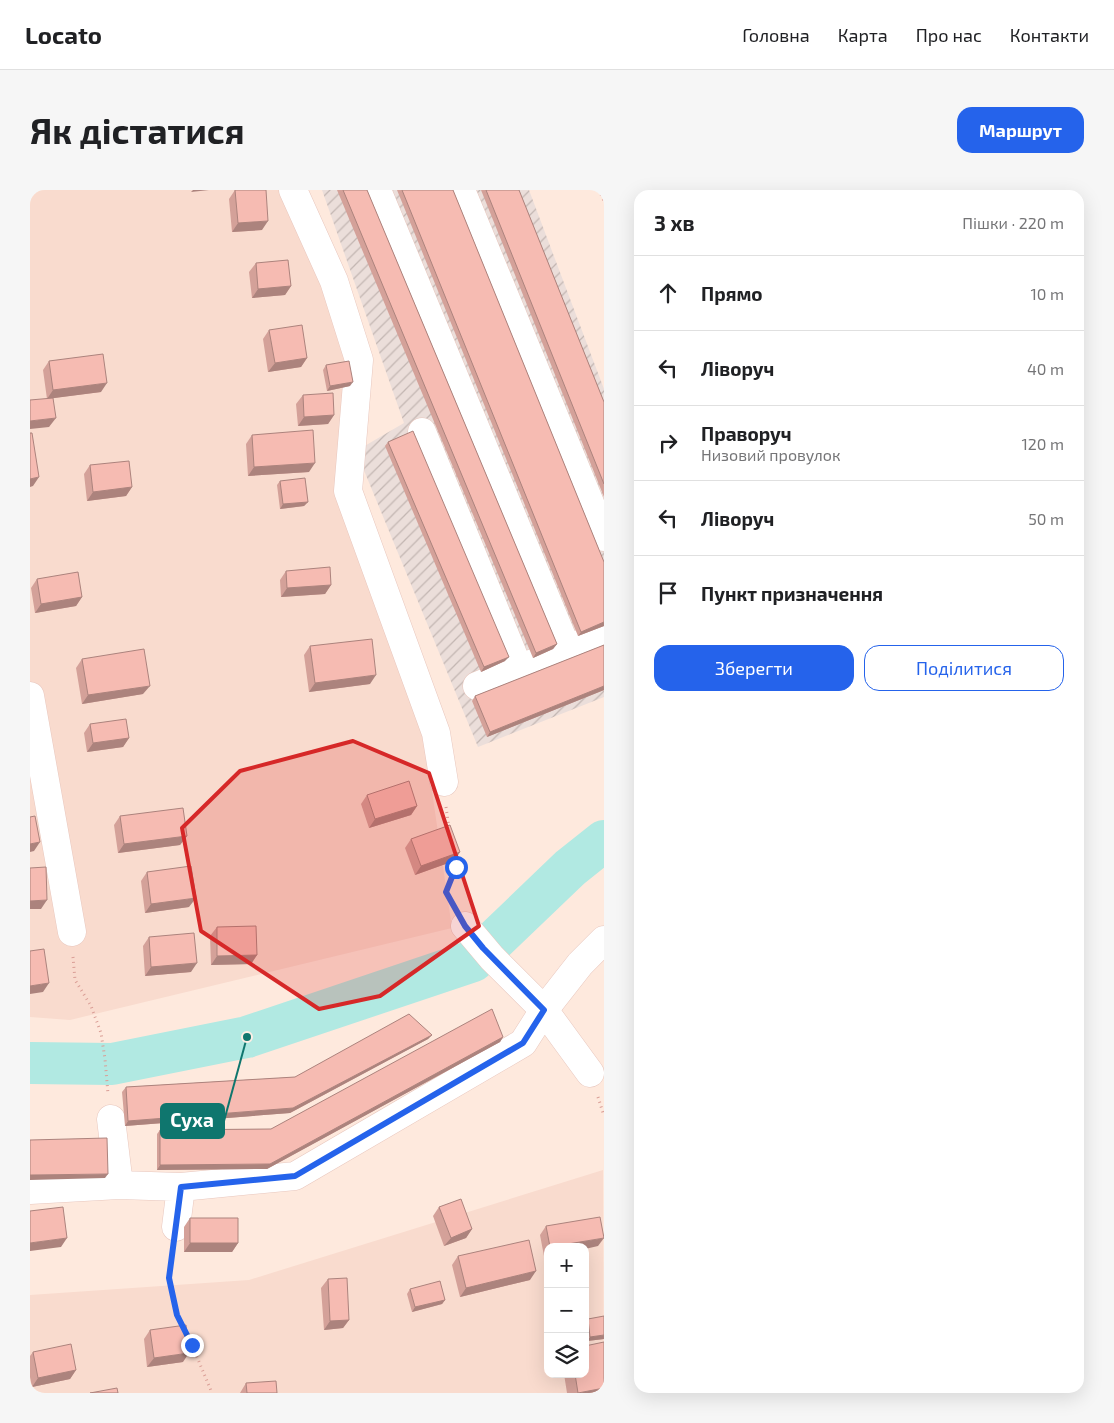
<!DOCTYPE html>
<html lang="uk">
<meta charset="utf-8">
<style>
:root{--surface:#fff;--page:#f6f6f6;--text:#202124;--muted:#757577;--line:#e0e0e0;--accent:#2563eb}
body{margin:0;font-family:"Exo 2",sans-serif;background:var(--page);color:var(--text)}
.controls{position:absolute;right:15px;bottom:15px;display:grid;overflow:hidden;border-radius:10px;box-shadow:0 5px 20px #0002}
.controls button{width:45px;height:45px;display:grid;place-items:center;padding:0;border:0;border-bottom:1px solid var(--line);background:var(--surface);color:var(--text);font:25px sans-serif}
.stop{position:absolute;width:15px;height:15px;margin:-11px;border:4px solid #2563eb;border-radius:50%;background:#fff}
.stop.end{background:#2563eb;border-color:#fff;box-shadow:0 1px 5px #0008}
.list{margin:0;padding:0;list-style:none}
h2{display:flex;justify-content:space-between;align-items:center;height:65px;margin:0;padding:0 20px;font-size:21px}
h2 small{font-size:16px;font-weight:400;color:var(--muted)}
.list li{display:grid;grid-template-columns:32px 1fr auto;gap:15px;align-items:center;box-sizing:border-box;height:75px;padding:0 20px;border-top:1px solid var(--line)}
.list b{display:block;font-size:19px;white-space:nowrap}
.list p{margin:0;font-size:16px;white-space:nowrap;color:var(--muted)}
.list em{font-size:16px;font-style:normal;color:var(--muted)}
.actions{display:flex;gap:10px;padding:15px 20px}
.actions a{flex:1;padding:11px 0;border:1px solid var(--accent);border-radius:15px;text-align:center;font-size:18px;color:var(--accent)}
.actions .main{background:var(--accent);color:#fff}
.icon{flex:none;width:28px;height:28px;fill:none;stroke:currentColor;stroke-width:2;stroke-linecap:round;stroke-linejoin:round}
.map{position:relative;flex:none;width:574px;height:1203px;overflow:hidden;border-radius:15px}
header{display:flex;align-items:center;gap:30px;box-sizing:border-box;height:70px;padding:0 25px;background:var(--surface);border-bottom:1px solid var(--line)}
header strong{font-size:24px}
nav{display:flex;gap:28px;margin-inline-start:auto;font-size:18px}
.intro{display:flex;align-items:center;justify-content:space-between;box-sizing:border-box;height:120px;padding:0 30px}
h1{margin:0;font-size:35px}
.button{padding:12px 22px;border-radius:15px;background:var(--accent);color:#fff;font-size:18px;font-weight:700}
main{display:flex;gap:30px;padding:0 30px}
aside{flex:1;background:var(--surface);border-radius:15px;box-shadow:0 5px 20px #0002}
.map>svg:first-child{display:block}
.residential{fill:#f9dbce;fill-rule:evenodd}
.industrial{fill:url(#industrial-furrows)}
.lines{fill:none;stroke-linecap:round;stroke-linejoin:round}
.river{stroke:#b1e9e2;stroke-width:42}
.minor-casing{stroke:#e8c7be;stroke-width:29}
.path{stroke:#da9e96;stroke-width:3;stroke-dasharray:1 4;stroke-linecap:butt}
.minor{stroke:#fff;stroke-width:28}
.wall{fill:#d4a199}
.shaded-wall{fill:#ac837d}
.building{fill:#f6bbb2;stroke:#ac837d}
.route{stroke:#2563eb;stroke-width:6}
.marked{fill:#d62828;fill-opacity:0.2;stroke:#d62828;stroke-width:4;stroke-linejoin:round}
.leader{fill:none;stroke:#0f766e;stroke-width:2}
.callout-dot{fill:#0f766e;stroke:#ffeee5;stroke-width:2}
.callout{fill:#0f766e;stroke:#0f766e;stroke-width:2}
.callout-label{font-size:19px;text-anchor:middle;font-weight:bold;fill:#fff}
</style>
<header>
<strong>Locato</strong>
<nav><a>Головна</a><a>Карта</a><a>Про нас</a><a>Контакти</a></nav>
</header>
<div class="intro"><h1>Як дістатися</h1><a class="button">Маршрут</a></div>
<main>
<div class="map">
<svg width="574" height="1203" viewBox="0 0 574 1203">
<defs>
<pattern id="industrial-furrows" width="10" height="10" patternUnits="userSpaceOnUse" patternTransform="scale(1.25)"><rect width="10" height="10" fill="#ebdeda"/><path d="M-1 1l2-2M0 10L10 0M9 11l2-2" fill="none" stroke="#c3b6b2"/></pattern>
</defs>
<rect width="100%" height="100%" fill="#fee9dd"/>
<!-- residential -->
<path class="residential" d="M 0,0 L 249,0 L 291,94 L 320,170 L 305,305 L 392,533 L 422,738 L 40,830 L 0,827 Z
M 573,980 L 574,1203 L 0,1203 L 0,1105 L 219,1090 ZM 518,1057 L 555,1057 L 555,1184 L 518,1184 Z"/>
<!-- industrial -->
<path class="industrial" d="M 292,0 L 499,0 L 574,199 L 574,507 L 448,557 L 326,261 L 374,233 Z"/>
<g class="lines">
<!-- river -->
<path class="river" d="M 0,873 L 82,874 L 217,847 L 443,771 L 540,678 L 574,651"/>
<!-- minor casing -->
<g class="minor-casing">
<path id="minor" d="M 263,0 L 304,91 L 329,170 L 318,301 L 406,543 L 414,592
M 347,0 L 537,459
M 431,0 L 574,347
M 392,242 L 489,479
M 447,496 L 574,444
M 0,506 L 42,742
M 435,736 L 462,768 L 514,820 L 550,774 L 574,750
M 81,929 L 89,995
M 0,1000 L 89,995 L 151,997 L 265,986 L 493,853 L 514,820 L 560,883
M 146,1037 L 151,997"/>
</g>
<!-- path -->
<path class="path" d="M 569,0 L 574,11
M 416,617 L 419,638
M 423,714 L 416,702 L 426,677 L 424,666
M 43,767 L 45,790 L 61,816 L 71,843 L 75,869 L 78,904
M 568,907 L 574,926
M 142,1062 L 139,1088 L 147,1125 L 162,1155 L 182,1203"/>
<!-- minor -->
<use href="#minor" class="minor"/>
</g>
<!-- wall -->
<path class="wall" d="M 205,0 L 232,40 L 202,42 L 199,9 Z
M 307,0 L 337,0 L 527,454 L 523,459 L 503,468 Z
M 367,0 L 423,0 L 574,372 L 574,436 L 548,446 Z
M 451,0 L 489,0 L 574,212 L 574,307 Z
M 226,73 L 261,96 L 255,105 L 222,108 L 219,82 Z
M 239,140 L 277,168 L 271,177 L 238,182 L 233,149 Z
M 19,171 L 71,202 L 23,208 L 19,237 L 17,209 L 13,180 Z
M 296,175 L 320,196 L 297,201 L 293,180 Z
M 273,205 L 304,225 L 298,234 L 268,236 L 266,214 Z
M 222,245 L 279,282 L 218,286 L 216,254 Z
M 358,252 L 475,471 L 451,482 L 355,256 Z
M 60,275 L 102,297 L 96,306 L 57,311 L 54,284 Z
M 250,291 L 278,312 L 274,316 L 250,319 L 247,295 Z
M 256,381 L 301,395 L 295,404 L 251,407 L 250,390 Z
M 7,389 L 52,407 L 46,416 L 5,423 L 1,398 Z
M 574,455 L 574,500 L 457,547 L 442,511 L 445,506 Z
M 280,456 L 340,494 L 279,502 L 274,465 Z
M 52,469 L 113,504 L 52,514 L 46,478 Z
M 60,534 L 99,548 L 93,557 L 57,562 L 54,543 Z
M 337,605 L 387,616 L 381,625 L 339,638 L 331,614 Z
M 90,626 L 157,646 L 150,655 L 88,663 L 84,635 Z
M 381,649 L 430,662 L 424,671 L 385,685 L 375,658 Z
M 117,682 L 159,717 L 115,723 L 111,691 Z
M 187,737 L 227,765 L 221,774 L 181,775 L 180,746 Z
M 119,747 L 161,782 L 115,786 L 113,756 Z
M 402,845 L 398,849 L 260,923 L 95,936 L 92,902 L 96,897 L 265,887 Z
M 473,847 L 470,852 L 237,979 L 127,980 L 127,944 L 130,940 L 241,939 Z
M 409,1017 L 442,1039 L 436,1048 L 414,1056 L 403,1026 Z
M 160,1028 L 208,1053 L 202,1062 L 154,1062 L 154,1037 Z
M 516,1036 L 568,1056 L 518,1057 L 518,1065 L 514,1066 L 510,1045 Z
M 428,1066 L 500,1090 L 430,1107 L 422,1075 Z
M 298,1089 L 319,1130 L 313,1138 L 294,1140 L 291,1098 Z
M 380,1099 L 415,1110 L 412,1114 L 382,1122 L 377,1104 Z
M 558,1129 L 574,1149 L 557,1151 L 555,1133 Z
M 120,1140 L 153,1172 L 117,1177 L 114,1149 Z
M 3,1162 L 46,1180 L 40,1189 L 2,1197 L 0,1187 L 0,1166 Z
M 534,1184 L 555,1184 L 574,1203 L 537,1203 Z
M 216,1193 L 247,1203 L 210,1203 Z"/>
<!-- shaded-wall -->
<path class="shaded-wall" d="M 163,0 L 179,0 L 161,2 Z
M 238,31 L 232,40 L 202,42 L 208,33 Z
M 261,96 L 255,105 L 222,108 L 228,99 Z
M 277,168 L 271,177 L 238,182 L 245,173 Z
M 323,192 L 320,196 L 297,201 L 300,196 Z
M 77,193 L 71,202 L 17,209 L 23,200 Z
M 304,225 L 298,234 L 268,236 L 274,227 Z
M 26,228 L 19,237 L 0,239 L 0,231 Z
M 285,273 L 279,282 L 218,286 L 224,277 Z
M 9,287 L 3,296 L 0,297 L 0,289 Z
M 102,297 L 96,306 L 57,311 L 63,302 Z
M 278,312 L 274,316 L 250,319 L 253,314 Z
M 301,395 L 295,404 L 251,407 L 257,398 Z
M 52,407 L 46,416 L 5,423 L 11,414 Z
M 574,432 L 574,436 L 548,446 L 551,442 Z
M 527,454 L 523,459 L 503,468 L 506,463 Z
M 479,467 L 475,471 L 451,482 L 454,477 Z
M 346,485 L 340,494 L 279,502 L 285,493 Z
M 120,496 L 113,504 L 52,514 L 58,505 Z
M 574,496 L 574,500 L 457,547 L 460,542 Z
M 99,548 L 93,557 L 57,562 L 63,553 Z
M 387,616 L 381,625 L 339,638 L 345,629 Z
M 157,646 L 150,655 L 88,663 L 94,654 Z
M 10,652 L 4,661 L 0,662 L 0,654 Z
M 430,662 L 424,671 L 385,685 L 391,676 Z
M 166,708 L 159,717 L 115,723 L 121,714 Z
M 17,710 L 11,719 L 0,719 L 0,711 Z
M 227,765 L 221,774 L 181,775 L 187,766 Z
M 167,773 L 161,782 L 115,786 L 121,777 Z
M 19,793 L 13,802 L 0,804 L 0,796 Z
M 402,845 L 398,849 L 260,923 L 95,936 L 98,931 L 263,918 Z
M 473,847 L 470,852 L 237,979 L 127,980 L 130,975 L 240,974 Z
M 78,984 L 75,988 L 0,990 L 0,985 Z
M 442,1039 L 436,1048 L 414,1056 L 421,1048 Z
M 37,1048 L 31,1057 L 0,1061 L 0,1053 Z
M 574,1048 L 568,1056 L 555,1059 L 555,1057 L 522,1057 Z
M 160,1053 L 208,1053 L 202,1062 L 154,1062 Z
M 518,1060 L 518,1065 L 514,1066 Z
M 506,1081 L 500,1090 L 430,1107 L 436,1098 Z
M 415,1110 L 412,1114 L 382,1122 L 385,1117 Z
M 319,1130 L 313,1138 L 294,1140 L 300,1131 Z
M 574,1145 L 574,1149 L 557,1151 L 560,1147 Z
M 159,1163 L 153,1172 L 117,1177 L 124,1168 Z
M 46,1180 L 40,1189 L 2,1197 L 8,1188 Z
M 574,1198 L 574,1203 L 547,1203 L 548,1203 Z"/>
<!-- building -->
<path class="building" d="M 205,0 L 236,0 L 238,31 L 208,33 Z
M 313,0 L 337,0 L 527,454 L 506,463 Z
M 372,0 L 423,0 L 574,372 L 574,432 L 551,442 Z
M 456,0 L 489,0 L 574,212 L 574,294 Z
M 258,70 L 261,96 L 228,99 L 226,73 Z
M 272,135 L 277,168 L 245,173 L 239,140 Z
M 73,164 L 77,193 L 23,200 L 19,171 Z
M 319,171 L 323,192 L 300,196 L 296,175 Z
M 303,203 L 304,225 L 274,227 L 273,205 Z
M 23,208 L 26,228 L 0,231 L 0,210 Z
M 283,240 L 285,273 L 224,277 L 222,245 Z
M 383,241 L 479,467 L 454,477 L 358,252 Z
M 0,243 L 2,243 L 9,287 L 0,289 Z
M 99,271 L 102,297 L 63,302 L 60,275 Z
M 275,288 L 278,312 L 253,314 L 250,291 Z
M 300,377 L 301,395 L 257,398 L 256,381 Z
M 48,382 L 52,407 L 11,414 L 7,389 Z
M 342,449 L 346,485 L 285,493 L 280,456 Z
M 574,455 L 574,496 L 460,542 L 445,506 Z
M 114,459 L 120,496 L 58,505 L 52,469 Z
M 96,529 L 99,548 L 63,553 L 60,534 Z
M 379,591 L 387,616 L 345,629 L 337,605 Z
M 153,618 L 157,646 L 94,654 L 90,626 Z
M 5,626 L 10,652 L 0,654 L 0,627 Z
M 420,635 L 430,662 L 391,676 L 381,649 Z
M 161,676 L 166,708 L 121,714 L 117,682 Z
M 16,677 L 17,710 L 0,711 L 0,678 Z
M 226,736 L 227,765 L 187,766 L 187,737 Z
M 164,743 L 167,773 L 121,777 L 119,747 Z
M 14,759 L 19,793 L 0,796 L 0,761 Z
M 462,819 L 473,847 L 240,974 L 130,975 L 130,940 L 241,939 Z
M 379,824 L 402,845 L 263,918 L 98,931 L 96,897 L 265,887 Z
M 77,948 L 78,984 L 0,985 L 0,950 Z
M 431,1009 L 442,1039 L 421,1048 L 409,1017 Z
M 33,1017 L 37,1048 L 0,1053 L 0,1021 Z
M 570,1027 L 574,1048 L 520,1057 L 516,1036 Z
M 160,1028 L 208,1028 L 208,1053 L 160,1053 Z
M 499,1050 L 506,1081 L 436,1098 L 428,1066 Z
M 317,1088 L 319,1130 L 300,1131 L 298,1089 Z
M 410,1091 L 415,1110 L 385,1117 L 380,1099 Z
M 574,1126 L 574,1145 L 560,1147 L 558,1129 Z
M 156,1135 L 159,1163 L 124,1168 L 120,1140 Z
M 574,1152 L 574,1198 L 548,1203 L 545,1184 L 555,1184 L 555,1156 Z
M 41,1154 L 46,1180 L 8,1188 L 3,1162 Z
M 246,1191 L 247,1203 L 217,1203 L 216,1193 Z
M 87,1198 L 88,1203 L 60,1203 Z"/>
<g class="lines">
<!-- route -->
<path class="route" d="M 162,1155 L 147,1125 L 139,1088 L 151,997 L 265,986 L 493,853 L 514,820 L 453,758 L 435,736 L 416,702 L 426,677"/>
</g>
<!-- marked area -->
<path class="marked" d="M 323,551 L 399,583 L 449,736 L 350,806 L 289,819 L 171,741 L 152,638 L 210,581 Z"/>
<!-- callouts -->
<path class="leader" d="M217 847L194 931"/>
<circle class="callout-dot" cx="217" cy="847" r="5"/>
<rect class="callout" x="131" y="914" width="63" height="34" rx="5"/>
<g class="callout-label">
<text x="162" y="937">Суха</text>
</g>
</svg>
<div class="controls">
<button>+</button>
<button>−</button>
<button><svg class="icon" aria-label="layers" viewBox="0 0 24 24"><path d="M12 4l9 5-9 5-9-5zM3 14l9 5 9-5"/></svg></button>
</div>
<div class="stop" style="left:426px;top:677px"></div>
<div class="stop end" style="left:162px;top:1155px"></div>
</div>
<aside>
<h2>3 хв<small>Пішки · 220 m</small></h2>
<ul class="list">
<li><svg class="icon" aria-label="ahead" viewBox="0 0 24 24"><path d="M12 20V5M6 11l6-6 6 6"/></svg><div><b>Прямо</b></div><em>10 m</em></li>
<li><svg class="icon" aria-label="left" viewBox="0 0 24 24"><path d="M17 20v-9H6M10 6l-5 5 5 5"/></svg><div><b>Ліворуч</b></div><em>40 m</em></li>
<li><svg class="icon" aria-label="right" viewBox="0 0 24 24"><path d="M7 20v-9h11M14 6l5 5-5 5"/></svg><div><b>Праворуч</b><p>Низовий провулок</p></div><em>120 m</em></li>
<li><svg class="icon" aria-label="left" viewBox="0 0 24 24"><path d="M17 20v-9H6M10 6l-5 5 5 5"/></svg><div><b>Ліворуч</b></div><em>50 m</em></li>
<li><svg class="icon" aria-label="arrive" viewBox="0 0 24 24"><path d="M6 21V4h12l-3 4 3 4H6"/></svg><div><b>Пункт призначення</b></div></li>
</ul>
<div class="actions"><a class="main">Зберегти</a><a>Поділитися</a></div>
</aside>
</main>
